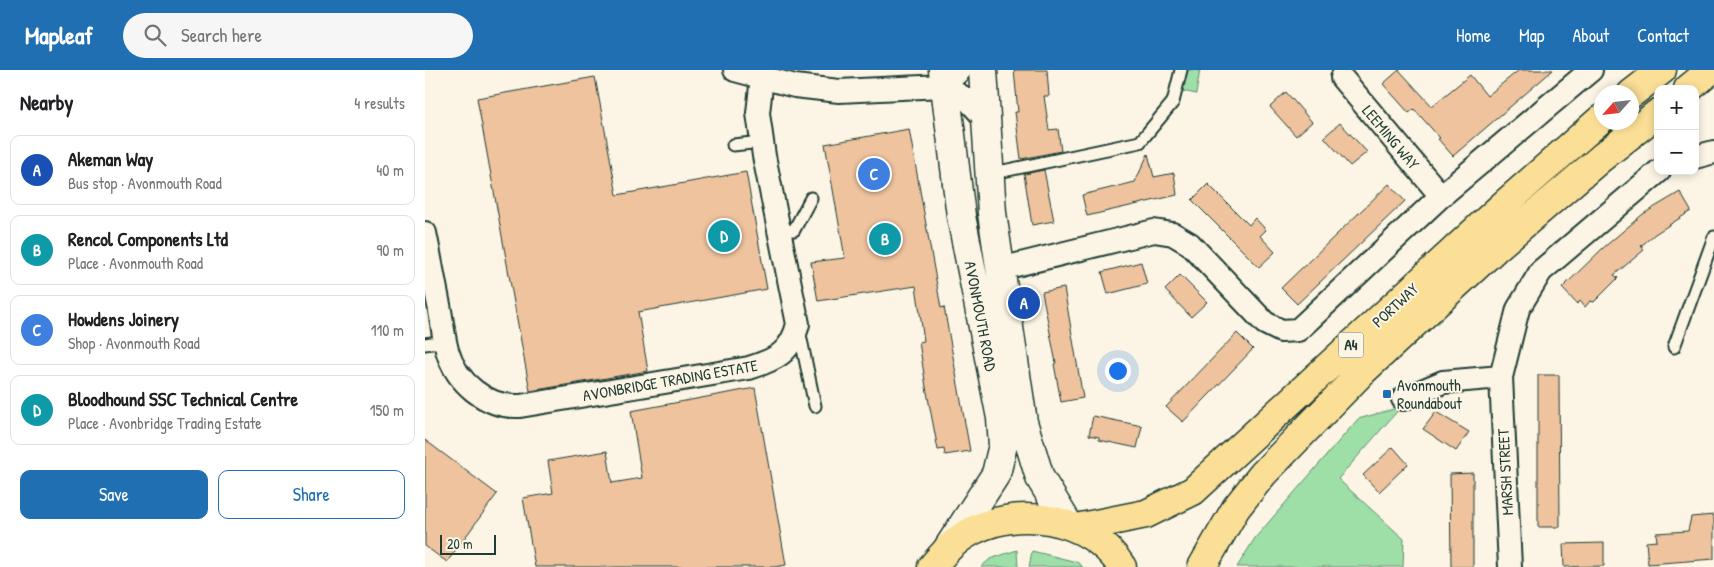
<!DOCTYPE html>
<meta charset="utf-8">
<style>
:root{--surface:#fff;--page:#f6f6f6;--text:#202124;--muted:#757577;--line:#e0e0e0;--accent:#1f6fb2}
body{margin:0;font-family:"Patrick Hand",sans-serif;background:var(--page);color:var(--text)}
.controls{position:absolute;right:15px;top:15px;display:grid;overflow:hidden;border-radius:10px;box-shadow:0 2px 8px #0003}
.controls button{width:45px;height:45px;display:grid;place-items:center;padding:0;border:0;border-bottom:1px solid var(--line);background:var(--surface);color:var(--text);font:25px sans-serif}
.compass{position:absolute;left:1169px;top:15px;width:45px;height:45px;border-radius:50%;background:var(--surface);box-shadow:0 2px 8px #0003;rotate:243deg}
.scale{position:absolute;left:15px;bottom:12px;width:56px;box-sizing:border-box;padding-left:5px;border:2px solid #1f3d34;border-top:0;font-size:14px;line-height:18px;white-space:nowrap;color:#1f3d34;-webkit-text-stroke:4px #fcf5e5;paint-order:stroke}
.you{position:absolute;left:692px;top:300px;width:18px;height:18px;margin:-12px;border:4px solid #fff;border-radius:50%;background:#1a73e8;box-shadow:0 0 0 8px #1a73e833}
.badge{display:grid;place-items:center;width:32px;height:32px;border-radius:50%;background:var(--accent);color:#fff;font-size:16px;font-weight:700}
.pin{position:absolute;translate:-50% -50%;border:2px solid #fff;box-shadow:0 1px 5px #0006}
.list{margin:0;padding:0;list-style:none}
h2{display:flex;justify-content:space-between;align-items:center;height:65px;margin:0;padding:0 20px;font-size:21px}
h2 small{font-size:16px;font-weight:400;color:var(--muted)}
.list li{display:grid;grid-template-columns:32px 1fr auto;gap:15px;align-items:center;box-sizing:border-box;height:70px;margin:0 10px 10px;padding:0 10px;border:1px solid var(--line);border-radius:10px}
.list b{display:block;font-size:19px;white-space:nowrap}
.list p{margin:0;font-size:16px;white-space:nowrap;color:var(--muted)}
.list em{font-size:16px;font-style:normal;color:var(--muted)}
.actions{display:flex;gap:10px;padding:15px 20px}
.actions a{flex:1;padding:11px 0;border:1px solid var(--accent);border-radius:10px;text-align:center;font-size:18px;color:var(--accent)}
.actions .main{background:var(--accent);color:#fff}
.icon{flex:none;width:28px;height:28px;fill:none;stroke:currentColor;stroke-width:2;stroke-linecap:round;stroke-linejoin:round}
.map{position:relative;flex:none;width:1289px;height:497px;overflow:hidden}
header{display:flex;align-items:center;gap:30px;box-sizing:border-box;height:70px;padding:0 25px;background:var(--accent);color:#fff}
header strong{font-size:24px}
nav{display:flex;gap:28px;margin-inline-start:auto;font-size:18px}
.search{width:350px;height:45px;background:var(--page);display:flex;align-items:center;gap:12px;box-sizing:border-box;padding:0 18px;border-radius:28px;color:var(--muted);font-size:19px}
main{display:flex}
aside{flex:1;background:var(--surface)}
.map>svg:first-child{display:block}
.green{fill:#9edea7;stroke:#5e8e6e}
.building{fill:#eec39e;stroke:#1f3d34}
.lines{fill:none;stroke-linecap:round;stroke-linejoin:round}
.lane-casing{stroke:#1f3d34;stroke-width:15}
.street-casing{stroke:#1f3d34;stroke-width:26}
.secondary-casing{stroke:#1f3d34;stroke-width:31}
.highway-casing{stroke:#1f3d34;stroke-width:31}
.lane{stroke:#fcf5e5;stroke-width:11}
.street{stroke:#fcf5e5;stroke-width:22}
.secondary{stroke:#fcf5e5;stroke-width:28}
.highway{stroke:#fbdf96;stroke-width:28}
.poi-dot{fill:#1f6fb2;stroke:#fcf5e5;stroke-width:2}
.labels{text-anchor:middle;stroke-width:4;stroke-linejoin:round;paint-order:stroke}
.shield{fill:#fcf5e5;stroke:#617469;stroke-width:1}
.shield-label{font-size:15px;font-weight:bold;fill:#1f3d34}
.street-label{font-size:16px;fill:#1f3d34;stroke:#fcf5e5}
.poi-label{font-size:16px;fill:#1f3d34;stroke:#fcf5e5;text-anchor:start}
</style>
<header>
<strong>Mapleaf</strong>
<div class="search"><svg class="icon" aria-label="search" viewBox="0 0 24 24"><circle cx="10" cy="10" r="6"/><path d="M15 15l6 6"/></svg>Search here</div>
<nav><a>Home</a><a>Map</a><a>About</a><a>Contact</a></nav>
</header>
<main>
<aside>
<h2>Nearby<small>4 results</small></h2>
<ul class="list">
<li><span class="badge" style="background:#1a4fb4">A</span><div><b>Akeman Way</b><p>Bus stop · Avonmouth Road</p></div><em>40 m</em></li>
<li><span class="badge" style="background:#0f9aa8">B</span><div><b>Rencol Components Ltd</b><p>Place · Avonmouth Road</p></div><em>90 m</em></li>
<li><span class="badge" style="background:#3f7fe0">C</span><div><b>Howdens Joinery</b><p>Shop · Avonmouth Road</p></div><em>110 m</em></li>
<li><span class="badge" style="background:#0f9aa8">D</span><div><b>Bloodhound SSC Technical Centre</b><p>Place · Avonbridge Trading Estate</p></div><em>150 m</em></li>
</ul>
<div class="actions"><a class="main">Save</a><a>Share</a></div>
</aside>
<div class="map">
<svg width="1289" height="497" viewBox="0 0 1289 497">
<rect width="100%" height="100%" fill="#fcf5e5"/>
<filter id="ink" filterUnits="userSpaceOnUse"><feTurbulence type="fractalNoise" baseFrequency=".02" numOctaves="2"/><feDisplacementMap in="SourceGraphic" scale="10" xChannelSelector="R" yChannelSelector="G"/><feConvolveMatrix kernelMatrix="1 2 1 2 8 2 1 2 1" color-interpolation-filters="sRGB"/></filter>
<g filter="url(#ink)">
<!-- green -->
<path class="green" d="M 758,0 L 775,0 L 771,24 L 753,20 Z
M 976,337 L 913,409 L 979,469 L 978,497 L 812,497 L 830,468 L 933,349 Z
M 592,480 L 593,497 L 556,497 L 565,489 Z
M 607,481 L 652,492 L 658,497 L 604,497 Z"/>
<!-- building -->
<path class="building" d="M 589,0 L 622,0 L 624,26 L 619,26 L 624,60 L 633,59 L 636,81 L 596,89 L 590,42 L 593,42 Z
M 974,0 L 1007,36 L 1045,5 L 1062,26 L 1094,0 L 1128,0 L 1028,86 L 1013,69 L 1015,68 L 989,39 L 984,43 L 958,14 Z
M 170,7 L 192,125 L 321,102 L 342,219 L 213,242 L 223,301 L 105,321 L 52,28 Z
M 861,22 L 887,52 L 871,66 L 845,37 Z
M 915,53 L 942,82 L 925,96 L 899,67 Z
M 484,59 L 516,238 L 519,237 L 545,381 L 520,385 L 519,379 L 513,380 L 501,317 L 494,272 L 499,271 L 491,216 L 393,231 L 386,192 L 420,188 L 400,74 Z
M 723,84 L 729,107 L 749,103 L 752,125 L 662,146 L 657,125 L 710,112 Z
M 619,100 L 629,151 L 607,155 L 599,104 Z
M 783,114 L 824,155 L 830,148 L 841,160 L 835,166 L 850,182 L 834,197 L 767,130 Z
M 964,114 L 980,131 L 872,234 L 856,218 Z
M 1255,122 L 1266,141 L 1230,164 L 1216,176 L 1219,180 L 1189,205 L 1193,208 L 1169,232 L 1165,231 L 1160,237 L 1155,231 L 1152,234 L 1137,218 L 1177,179 L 1218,144 Z
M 716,192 L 722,214 L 683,224 L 677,202 Z
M 755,205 L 782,232 L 766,247 L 740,220 Z
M 639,218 L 658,328 L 636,332 L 629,294 L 631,293 L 617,222 Z
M 812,263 L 828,279 L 758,352 L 741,337 Z
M 1113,305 L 1134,305 L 1135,457 L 1113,457 Z
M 330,318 L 361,495 L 349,497 L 110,497 L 98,428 L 128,423 L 123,391 L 182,381 L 187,413 L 217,408 L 206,341 Z
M 1011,342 L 1044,362 L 1031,381 L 998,359 Z
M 668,346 L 717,356 L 712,378 L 674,370 L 674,367 L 664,365 Z
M 0,370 L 72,424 L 22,492 L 0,476 Z
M 968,377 L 983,394 L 954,422 L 938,405 Z
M 1048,403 L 1048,497 L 1026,497 L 1025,404 Z
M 1289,445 L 1289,489 L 1223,494 L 1221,472 L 1232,471 L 1231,463 L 1263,461 L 1266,447 Z
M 1179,473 L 1179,496 L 1139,497 L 1138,474 Z"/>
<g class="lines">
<!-- lane casing -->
<g class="lane-casing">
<path id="lane" d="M 308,75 L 337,72
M 564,104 L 715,72 L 748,32 L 756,0
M 354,161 L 369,160 L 386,128
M 374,260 L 390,336
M 0,274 L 21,271
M 1249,277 L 1289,167"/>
</g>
<!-- street casing -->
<g class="street-casing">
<path id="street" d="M 310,0 L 370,16 L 414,21 L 518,16 L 543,30 L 560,48
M 917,8 L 1016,126
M 518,16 L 535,0
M 1270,87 L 1289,82
M 0,163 C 5,187 9,211 14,235 C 17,250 18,265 22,280 C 31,312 61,338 95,336 L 324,298 C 350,290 366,283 373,254 L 339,86 L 333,43 L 337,7
M 575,199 L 729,161 L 748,164 L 765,174 L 840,253 L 856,261 L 873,260 L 1016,126 L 1166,0
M 1076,307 L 1085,497
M 978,329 L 1018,312 L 1076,307 L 1093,239 L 1116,201 L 1234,101"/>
</g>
<!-- secondary casing -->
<g class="secondary-casing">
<path id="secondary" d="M 518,0 L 536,146 L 576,348 L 578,375 L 571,404 L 523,478
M 558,0 L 567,143 L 598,352 L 615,408 L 643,454"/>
</g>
<!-- highway casing -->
<g class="highway-casing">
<path id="highway" d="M 1263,19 L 1286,0
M 1206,24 L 1237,0
M 651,458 L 721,444 L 768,421 L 1075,138 L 1176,49
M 507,497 C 517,485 527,473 540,465 C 590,434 665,446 697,497
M 777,497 L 811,438 L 838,404 L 938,301 L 1070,179 L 1176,88 L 1233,43"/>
</g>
<!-- lane -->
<use href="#lane" class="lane"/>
<!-- street -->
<use href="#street" class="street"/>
<!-- secondary -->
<use href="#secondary" class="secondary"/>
<!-- highway -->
<use href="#highway" class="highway"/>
</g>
</g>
<!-- markers -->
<rect class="poi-dot" x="957" y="319" width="10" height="10" rx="2.5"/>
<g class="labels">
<!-- shield labels -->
<rect class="shield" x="913.5" y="262.5" width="25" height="25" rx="4"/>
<g class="shield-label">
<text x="926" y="280">A4</text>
</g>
<!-- street labels -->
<g class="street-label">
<text transform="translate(966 67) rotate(50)" y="6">LEEMING WAY</text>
<text transform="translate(970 235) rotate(-43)" y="6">PORTWAY</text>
<text transform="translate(556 246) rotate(79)" y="6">AVONMOUTH ROAD</text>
<text transform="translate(245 310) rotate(-10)" y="6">AVONBRIDGE TRADING ESTATE</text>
<text transform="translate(1080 402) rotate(-93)" y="6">MARSH STREET</text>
</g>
<!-- poi labels -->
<g class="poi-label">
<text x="972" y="321">Avonmouth<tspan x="972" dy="18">Roundabout</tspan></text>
</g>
</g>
</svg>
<div class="controls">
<button>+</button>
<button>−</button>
</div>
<svg class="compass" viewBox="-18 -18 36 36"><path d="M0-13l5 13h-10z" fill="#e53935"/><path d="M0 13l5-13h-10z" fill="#757577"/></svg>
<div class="scale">20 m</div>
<div class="you"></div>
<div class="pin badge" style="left:599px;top:233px;background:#1a4fb4">A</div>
<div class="pin badge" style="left:460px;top:169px;background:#0f9aa8">B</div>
<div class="pin badge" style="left:449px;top:104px;background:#3f7fe0">C</div>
<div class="pin badge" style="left:299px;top:166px;background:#0f9aa8">D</div>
</div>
</main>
